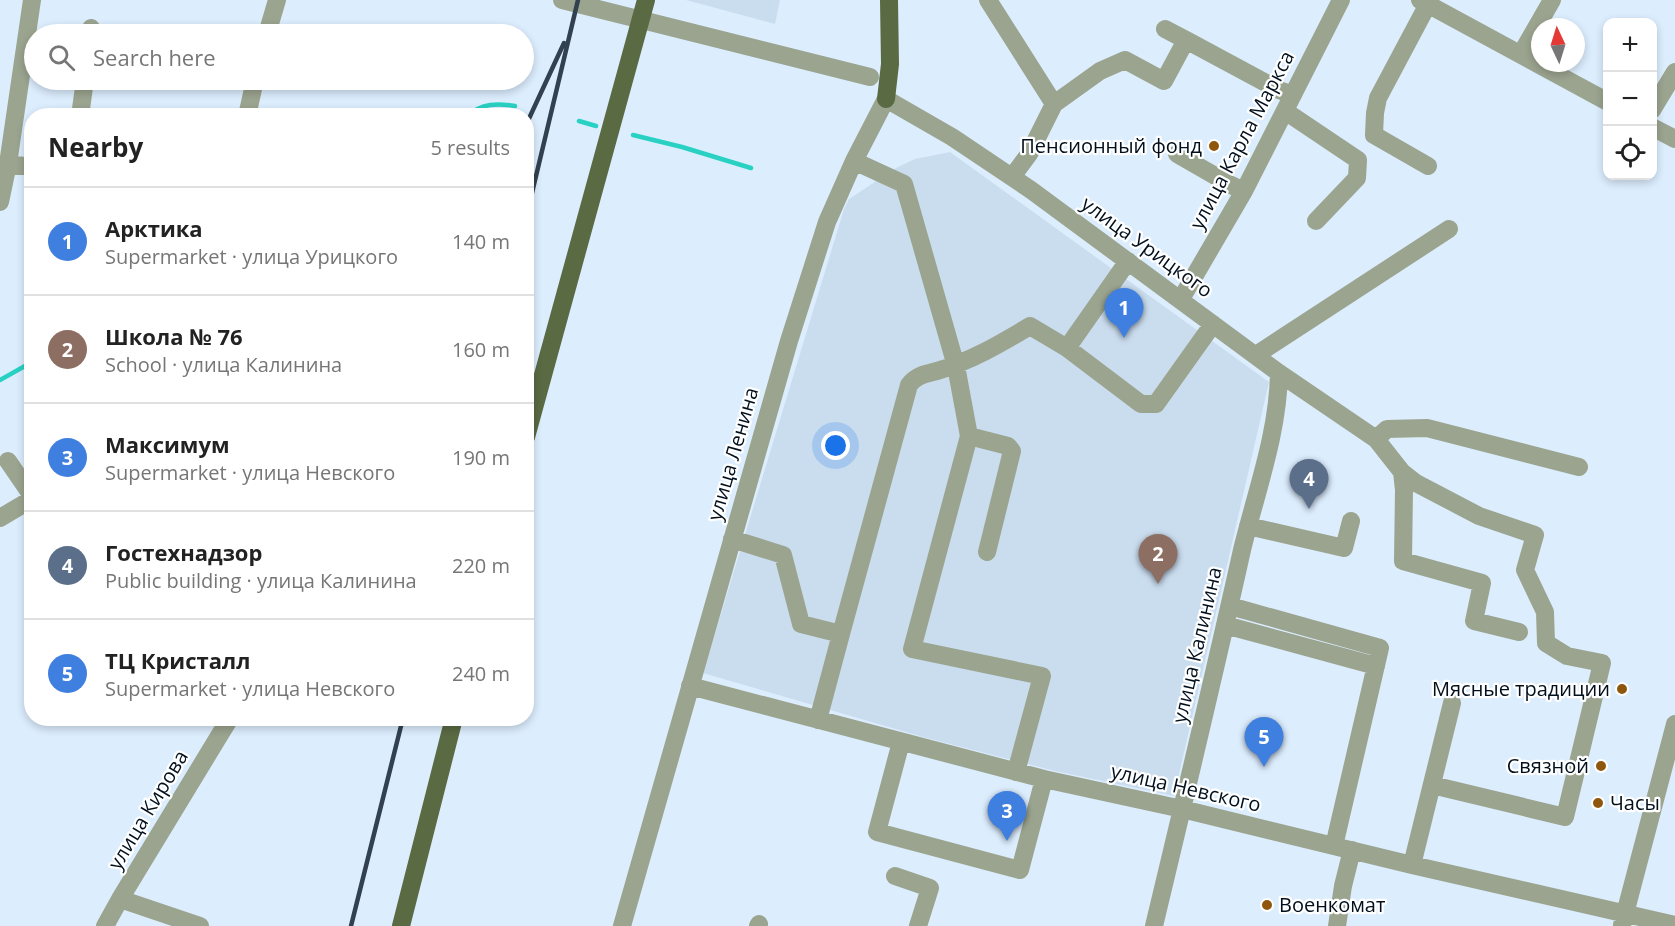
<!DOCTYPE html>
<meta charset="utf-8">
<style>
:root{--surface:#fff;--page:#f2f2f2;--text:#222;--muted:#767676;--line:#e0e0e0;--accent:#b45309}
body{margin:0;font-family:"Open Sans",sans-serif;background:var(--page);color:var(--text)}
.controls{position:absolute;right:18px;top:18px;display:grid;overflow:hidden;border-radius:12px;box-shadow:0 3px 9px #0003}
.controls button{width:54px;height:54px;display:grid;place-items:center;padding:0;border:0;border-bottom:2px solid var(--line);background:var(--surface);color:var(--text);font:30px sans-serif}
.compass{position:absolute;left:1531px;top:18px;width:54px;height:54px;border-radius:50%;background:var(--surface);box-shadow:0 3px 9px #0003;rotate:356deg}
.you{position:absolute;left:836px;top:446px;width:21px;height:21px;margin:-15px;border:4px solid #fff;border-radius:50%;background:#1a73e8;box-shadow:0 0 0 9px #1a73e833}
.badge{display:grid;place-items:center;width:39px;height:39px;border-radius:50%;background:var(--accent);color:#fff;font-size:20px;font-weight:700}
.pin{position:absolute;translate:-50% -50px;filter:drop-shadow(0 2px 3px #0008)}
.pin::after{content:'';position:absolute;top:32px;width:21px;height:18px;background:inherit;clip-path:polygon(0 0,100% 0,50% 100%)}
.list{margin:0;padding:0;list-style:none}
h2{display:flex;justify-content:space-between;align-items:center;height:78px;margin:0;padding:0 24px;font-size:26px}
h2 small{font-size:20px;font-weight:400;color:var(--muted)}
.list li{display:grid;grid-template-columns:39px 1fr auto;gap:18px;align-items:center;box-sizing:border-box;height:108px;padding:0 24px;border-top:2px solid var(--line)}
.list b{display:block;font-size:22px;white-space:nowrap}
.list p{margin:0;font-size:20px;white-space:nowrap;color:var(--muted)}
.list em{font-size:20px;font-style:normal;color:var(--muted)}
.icon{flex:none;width:33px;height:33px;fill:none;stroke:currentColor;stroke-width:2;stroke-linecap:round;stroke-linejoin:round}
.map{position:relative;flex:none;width:1675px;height:926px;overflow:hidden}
.search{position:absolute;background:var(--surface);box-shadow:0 3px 9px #0003;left:24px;top:24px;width:510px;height:66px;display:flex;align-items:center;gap:15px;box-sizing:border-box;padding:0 21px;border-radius:33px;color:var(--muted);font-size:22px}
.panel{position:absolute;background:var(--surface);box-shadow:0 3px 9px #0003;left:24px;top:108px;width:510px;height:618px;border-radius:24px}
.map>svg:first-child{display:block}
.built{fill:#caddef}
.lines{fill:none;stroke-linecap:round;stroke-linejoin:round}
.stream{stroke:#29d1c3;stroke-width:4.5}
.minor{stroke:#9ba48f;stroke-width:18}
.major{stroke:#5a6a43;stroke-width:18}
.rail{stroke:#32414f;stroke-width:4.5}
.poi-dot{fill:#8e570d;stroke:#fff;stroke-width:2}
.labels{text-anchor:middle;stroke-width:4.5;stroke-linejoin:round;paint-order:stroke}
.street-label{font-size:20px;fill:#02101e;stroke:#fff}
.poi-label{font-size:20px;fill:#02101e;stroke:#fff;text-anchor:end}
</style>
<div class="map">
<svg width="1675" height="926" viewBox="0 0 1675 926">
<rect width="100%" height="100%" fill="#dcedfe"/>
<!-- built -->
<path class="built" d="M 686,0 L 780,0 L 775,24 Z
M 950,152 L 1269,382 L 1174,796 L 1055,771 L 923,737 L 703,673 L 844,209 L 849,199 L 896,168 L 915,159 Z"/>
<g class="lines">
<!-- stream -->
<path class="stream" d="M 468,116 C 481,103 498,103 515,106
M 579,121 L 596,126
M 633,135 L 682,147 L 751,168
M 0,380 L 32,362"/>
<!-- minor -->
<path class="minor" d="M 562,0 L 870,77
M 988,0 L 1054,104
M 1420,0 L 1608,102
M 1428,4 L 1378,98 L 1375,113 L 1374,135 L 1428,166
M 1165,29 L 1186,40
M 90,34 L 91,28
M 267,34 L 277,0
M 1521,54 L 1552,0
M 1652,110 L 1675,72
M 1285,111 L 1358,160 L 1357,178 L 1316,221
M 80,116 L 85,80
M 247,116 L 255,80
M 1652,127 L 1675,139
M 1177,154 L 1231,185 L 1244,191
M 854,161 L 904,184 L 956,366 L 969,436 L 912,649 L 1042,676 L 1016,772
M 8,164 L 32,167
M 1012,177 L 1029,154 L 1054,104 L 1100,71 L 1125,60 L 1164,81 L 1186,40 L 1279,90 L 1293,95
M 0,202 L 8,164 L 32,0
M 1181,299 L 1244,191 L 1341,0
M 1067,348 L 1128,261
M 1256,355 L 1449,229
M 969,436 L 1008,446 L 1012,451 L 987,552
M 1376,439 L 1387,429 L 1427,428 L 1579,467
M 8,461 L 32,496
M 1402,472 L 1404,490 L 1403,561 L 1482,583 L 1474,621 L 1519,632
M 0,518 L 32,499
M 1248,526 L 1344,548 L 1351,521
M 732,539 L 783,555 L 801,624 L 841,634 L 818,720
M 1230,606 L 1380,648 L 1334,846
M 1225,625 L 1376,666
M 841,634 L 909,385 C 916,375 926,374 937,371 C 971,361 1000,344 1030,326 L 1067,348 L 1141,404 L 1156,404 L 1213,324
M 690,686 L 1044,779 L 1182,809 L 1412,865 L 1675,925
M 901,742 L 877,832 L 1020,870 L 1044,779
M 1412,865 L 1452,703
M 895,876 L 930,888 L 918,926
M 120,899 L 200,926
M 1622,925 L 1675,724
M 105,926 L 120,899 L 230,718
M 622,926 L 789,341 L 827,222 L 854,161 L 886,99 L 952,137 L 1031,190 L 1279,373 L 1376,439 L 1402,472 L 1416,483 L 1479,516 L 1535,535 L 1525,570 L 1545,612 L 1546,643 L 1567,656 L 1602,663 L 1565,817 L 1432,785
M 758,926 L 759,924
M 1154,926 C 1184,801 1214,676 1242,550 C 1256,492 1278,434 1279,373
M 1337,926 L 1343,886 L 1352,850"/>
<!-- major -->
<path class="major" d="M 886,99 L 890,64 L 889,0
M 526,437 L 646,0
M 401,926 L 454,718"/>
<!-- rail -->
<path class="rail" d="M 526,125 L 564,43
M 526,218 L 578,0
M 351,926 L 403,718"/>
</g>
<!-- markers -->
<g class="poi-dot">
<circle cx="1214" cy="146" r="6"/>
<circle cx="1622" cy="689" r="6"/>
<circle cx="1601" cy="766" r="6"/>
<circle cx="1598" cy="803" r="6"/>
<circle cx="1267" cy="905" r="6"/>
</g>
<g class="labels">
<!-- street labels -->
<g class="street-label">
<text transform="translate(1242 140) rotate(-62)" y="7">улица Карла Маркса</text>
<text transform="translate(1147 247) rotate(36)" y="7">улица Урицкого</text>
<text transform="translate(733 454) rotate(-74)" y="7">улица Ленина</text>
<text transform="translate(1197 645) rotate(-77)" y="7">улица Калинина</text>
<text transform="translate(1186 788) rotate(13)" y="7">улица Невского</text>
<text transform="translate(148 810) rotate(-59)" y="7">улица Кирова</text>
</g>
<!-- poi labels -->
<g class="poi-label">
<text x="1202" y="153">Пенсионный фонд</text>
<text x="1610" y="696">Мясные традиции</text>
<text x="1589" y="773">Связной</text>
<text x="1610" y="810" text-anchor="start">Часы</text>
<text x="1279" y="912" text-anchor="start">Военкомат</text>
</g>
</g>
</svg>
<div class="controls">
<button>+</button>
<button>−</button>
<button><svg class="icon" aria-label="locate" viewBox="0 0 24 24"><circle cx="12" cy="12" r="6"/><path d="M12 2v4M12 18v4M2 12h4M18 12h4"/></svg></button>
</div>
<svg class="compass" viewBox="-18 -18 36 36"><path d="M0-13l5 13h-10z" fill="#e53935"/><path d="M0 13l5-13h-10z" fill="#767676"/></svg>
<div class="you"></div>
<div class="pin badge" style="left:1124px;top:338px;background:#3f7fe0">1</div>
<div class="pin badge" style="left:1158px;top:584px;background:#8d6e63">2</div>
<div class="pin badge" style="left:1007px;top:841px;background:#3f7fe0">3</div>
<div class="pin badge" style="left:1309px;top:509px;background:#5c6f8a">4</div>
<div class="pin badge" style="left:1264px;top:767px;background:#3f7fe0">5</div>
<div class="search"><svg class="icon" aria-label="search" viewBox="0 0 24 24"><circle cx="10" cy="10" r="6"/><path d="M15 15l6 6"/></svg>Search here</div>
<section class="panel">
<h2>Nearby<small>5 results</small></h2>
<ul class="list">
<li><span class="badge" style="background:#3f7fe0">1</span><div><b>Арктика</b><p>Supermarket · улица Урицкого</p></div><em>140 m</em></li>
<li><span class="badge" style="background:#8d6e63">2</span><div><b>Школа № 76</b><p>School · улица Калинина</p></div><em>160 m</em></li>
<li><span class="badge" style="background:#3f7fe0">3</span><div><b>Максимум</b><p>Supermarket · улица Невского</p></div><em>190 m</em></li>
<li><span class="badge" style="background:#5c6f8a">4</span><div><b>Гостехнадзор</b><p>Public building · улица Калинина</p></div><em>220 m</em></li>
<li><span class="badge" style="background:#3f7fe0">5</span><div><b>ТЦ Кристалл</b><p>Supermarket · улица Невского</p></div><em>240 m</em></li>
</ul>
</section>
</div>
